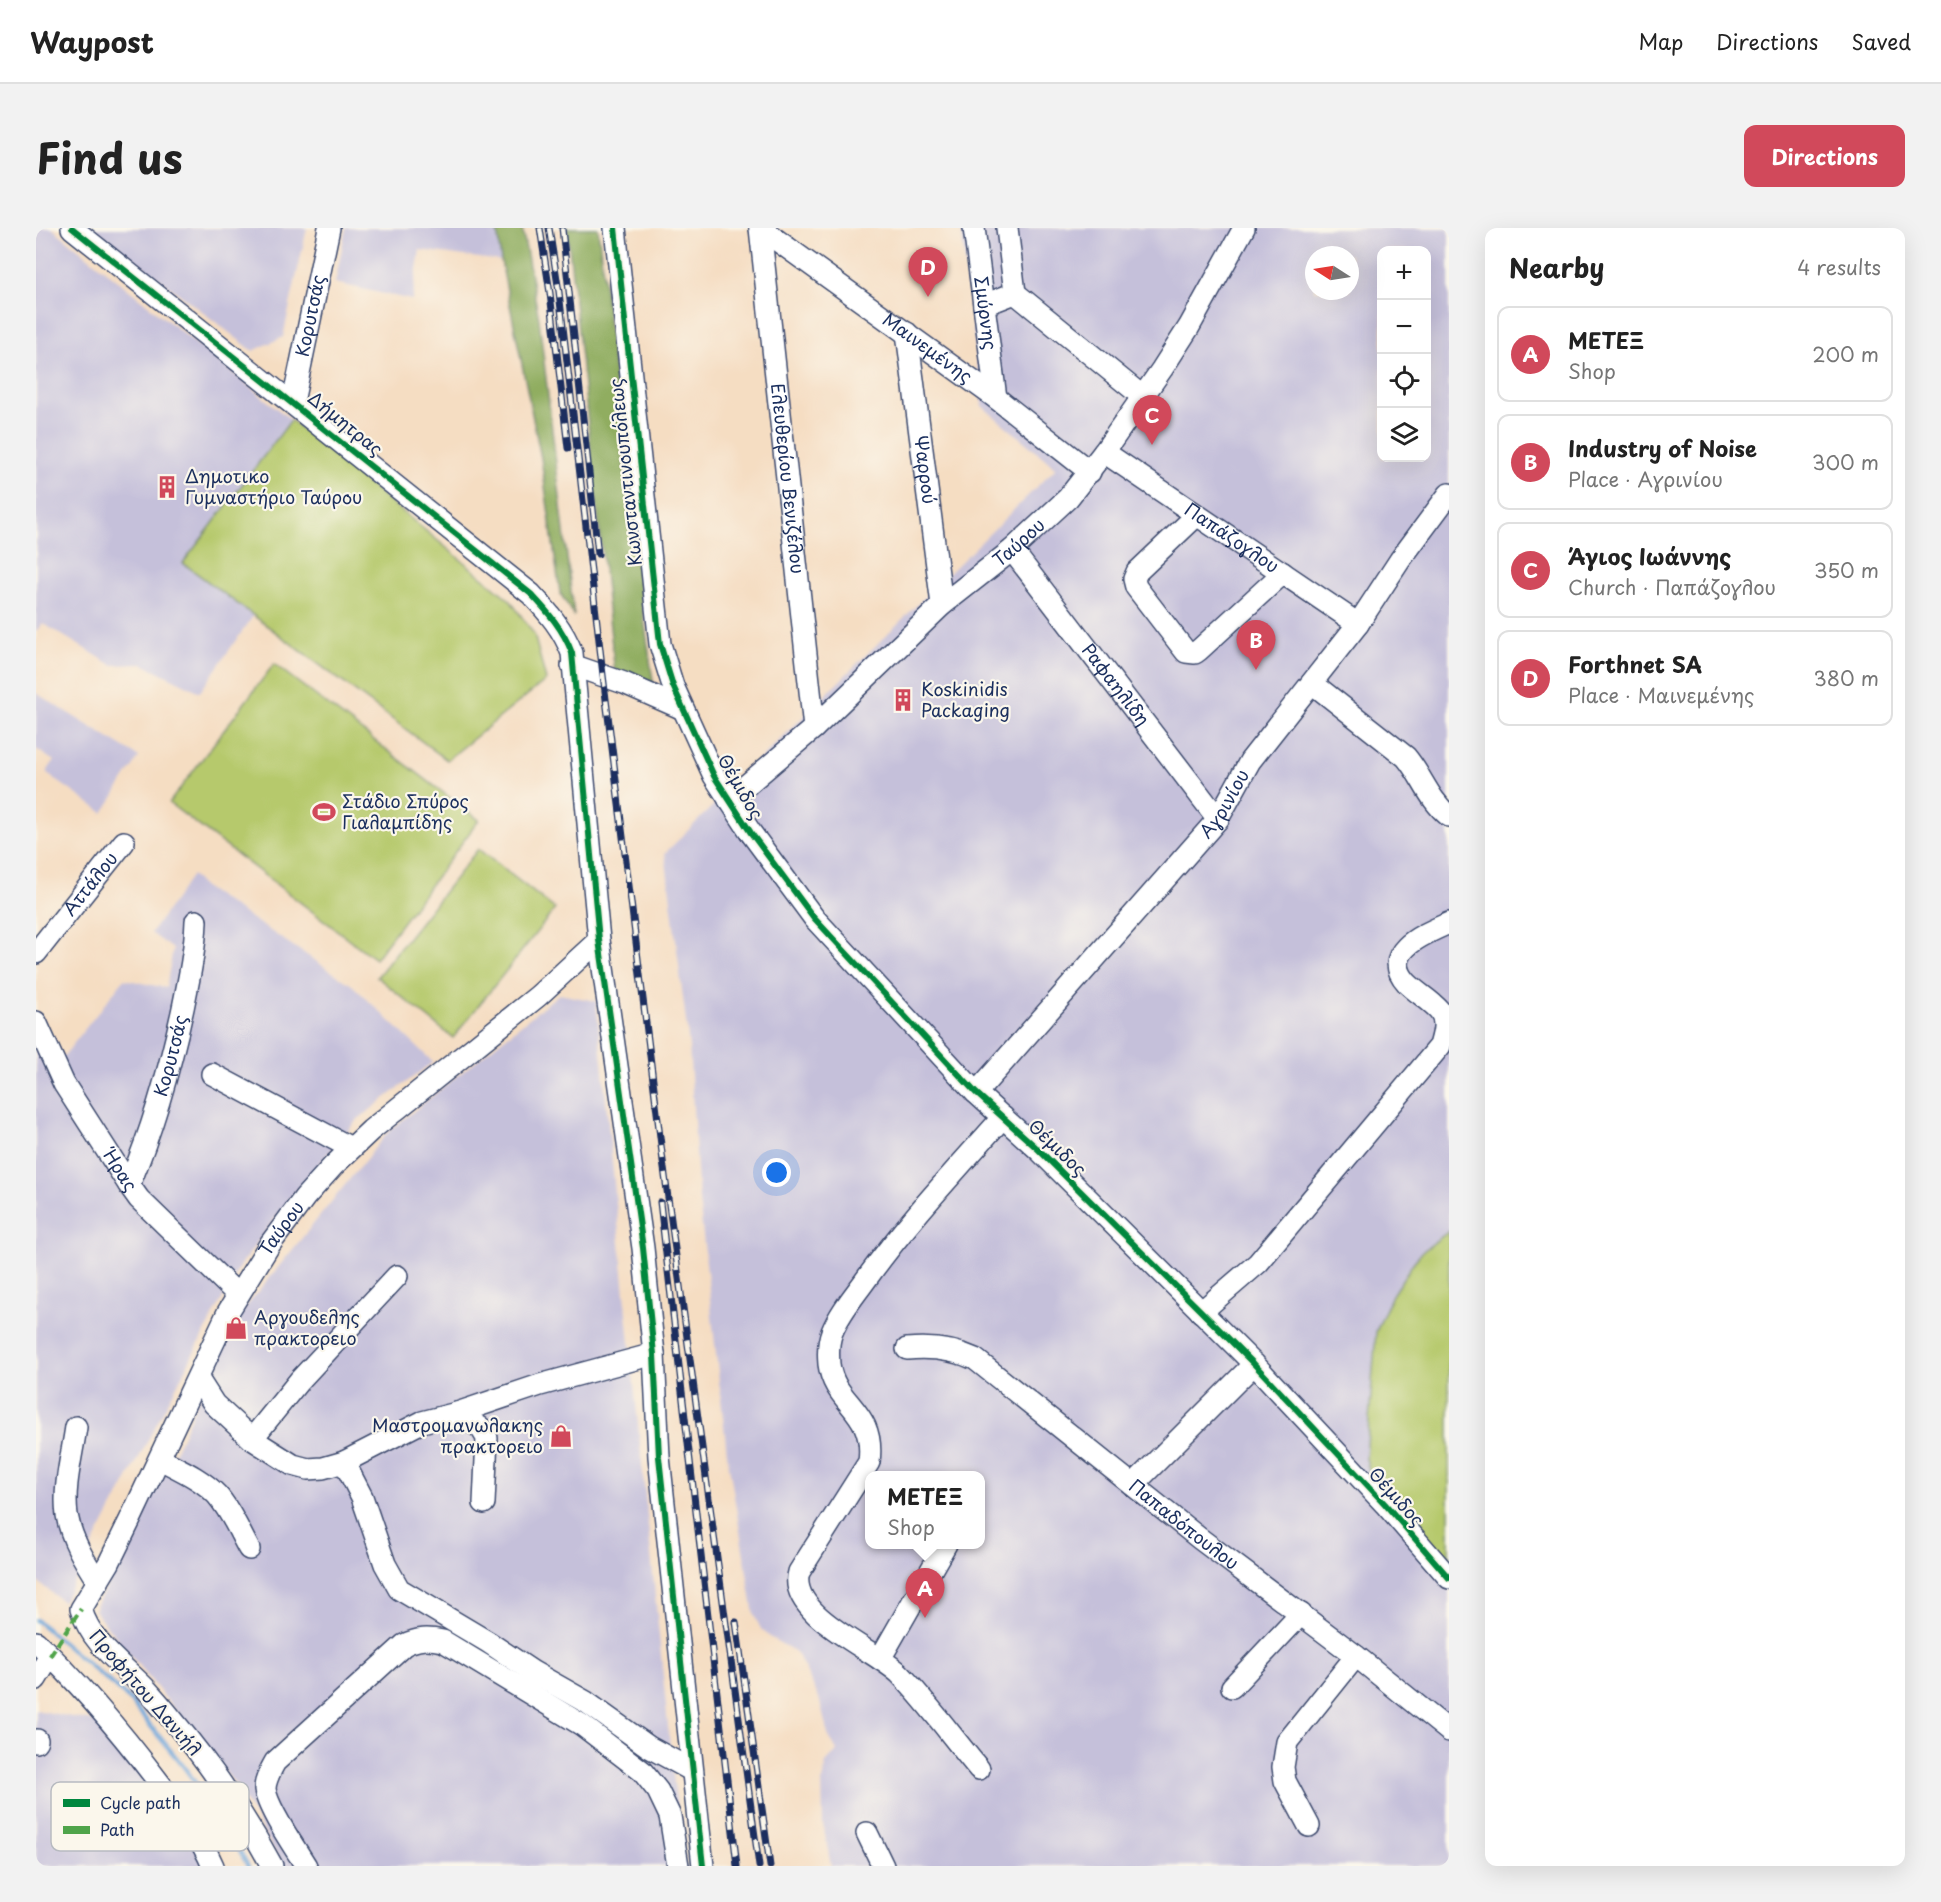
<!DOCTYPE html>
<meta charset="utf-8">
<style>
:root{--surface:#fff;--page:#f2f2f2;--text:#222;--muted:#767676;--line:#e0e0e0;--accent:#d1495b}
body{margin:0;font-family:"Playpen Sans",sans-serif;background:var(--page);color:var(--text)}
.controls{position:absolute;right:18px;top:18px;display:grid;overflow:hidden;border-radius:12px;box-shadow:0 6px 24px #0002}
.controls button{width:54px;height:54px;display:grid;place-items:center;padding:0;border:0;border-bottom:2px solid var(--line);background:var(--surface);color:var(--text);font:30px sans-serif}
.compass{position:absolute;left:1269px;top:18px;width:54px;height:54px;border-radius:50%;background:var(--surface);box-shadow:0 6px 24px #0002;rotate:282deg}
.you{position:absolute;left:741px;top:945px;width:21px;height:21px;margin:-15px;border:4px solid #fff;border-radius:50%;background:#1a73e8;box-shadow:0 0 0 9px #1a73e833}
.badge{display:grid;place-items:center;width:39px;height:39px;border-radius:50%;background:var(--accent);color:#fff;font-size:20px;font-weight:700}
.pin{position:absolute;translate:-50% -50px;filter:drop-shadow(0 2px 3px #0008)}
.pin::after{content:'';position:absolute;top:32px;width:21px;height:18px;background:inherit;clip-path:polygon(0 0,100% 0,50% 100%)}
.popup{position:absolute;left:829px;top:1243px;width:120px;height:78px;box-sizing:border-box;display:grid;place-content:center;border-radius:12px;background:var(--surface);filter:drop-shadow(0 2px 4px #0005);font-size:20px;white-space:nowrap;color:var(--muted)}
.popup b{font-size:22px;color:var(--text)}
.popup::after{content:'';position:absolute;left:50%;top:100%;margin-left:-12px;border:12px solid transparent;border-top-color:var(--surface)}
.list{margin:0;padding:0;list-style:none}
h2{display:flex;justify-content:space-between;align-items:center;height:78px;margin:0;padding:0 24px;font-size:26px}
h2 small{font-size:20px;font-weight:400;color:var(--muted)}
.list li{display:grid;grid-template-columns:39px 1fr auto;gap:18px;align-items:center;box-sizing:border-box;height:96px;margin:0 12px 12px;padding:0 12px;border:2px solid var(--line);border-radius:12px}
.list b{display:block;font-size:22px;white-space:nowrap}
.list p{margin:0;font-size:20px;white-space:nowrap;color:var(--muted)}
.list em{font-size:20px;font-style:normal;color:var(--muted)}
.icon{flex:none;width:33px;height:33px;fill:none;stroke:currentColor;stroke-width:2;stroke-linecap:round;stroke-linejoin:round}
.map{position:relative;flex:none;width:1413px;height:1638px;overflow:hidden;border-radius:12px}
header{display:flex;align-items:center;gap:36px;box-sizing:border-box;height:84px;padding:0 30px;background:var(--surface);border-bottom:2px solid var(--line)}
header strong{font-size:28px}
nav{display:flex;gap:33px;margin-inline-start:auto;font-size:21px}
.intro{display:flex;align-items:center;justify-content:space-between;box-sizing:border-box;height:144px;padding:0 36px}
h1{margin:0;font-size:42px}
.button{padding:15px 27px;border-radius:12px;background:var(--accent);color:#fff;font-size:21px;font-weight:700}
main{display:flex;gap:36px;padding:0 36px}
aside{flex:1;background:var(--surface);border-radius:12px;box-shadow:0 6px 24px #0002}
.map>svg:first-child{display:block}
.industrial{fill:#c5c0da;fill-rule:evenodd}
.green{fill:#b6c96c;stroke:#687c65;stroke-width:1.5}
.forest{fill:#90ad60;stroke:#566e5f;stroke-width:1.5}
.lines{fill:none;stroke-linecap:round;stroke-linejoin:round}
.stream{stroke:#69a1d7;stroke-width:4.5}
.minor-casing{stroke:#3c496d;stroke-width:24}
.minor{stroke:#fff;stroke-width:21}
.rail-casing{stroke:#1b2f5e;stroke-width:7}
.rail{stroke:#fbf7ec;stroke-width:4.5;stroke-dasharray:14;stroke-linecap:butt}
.quiet{stroke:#4fa44a;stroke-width:4.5;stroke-dasharray:9 4.5;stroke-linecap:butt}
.cycleway-casing{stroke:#fbf7ec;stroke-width:10}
.cycleway{stroke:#00873e;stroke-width:6}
.labels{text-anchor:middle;stroke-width:4.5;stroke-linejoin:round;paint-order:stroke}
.street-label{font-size:18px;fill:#1b2f5e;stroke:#fbf7ec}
.poi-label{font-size:18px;fill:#1b2f5e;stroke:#fbf7ec;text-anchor:start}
.key{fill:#fbf7ec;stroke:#b8bbc1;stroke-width:1.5}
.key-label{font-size:16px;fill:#1b2f5e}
</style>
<header>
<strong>Waypost</strong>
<nav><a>Map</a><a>Directions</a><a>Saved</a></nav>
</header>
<div class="intro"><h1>Find us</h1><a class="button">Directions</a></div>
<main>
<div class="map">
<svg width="1413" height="1638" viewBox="0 0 1413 1638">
<rect width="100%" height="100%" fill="#fbf7ec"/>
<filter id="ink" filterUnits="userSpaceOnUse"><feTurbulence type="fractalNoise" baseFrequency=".0167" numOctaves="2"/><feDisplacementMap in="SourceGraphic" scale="12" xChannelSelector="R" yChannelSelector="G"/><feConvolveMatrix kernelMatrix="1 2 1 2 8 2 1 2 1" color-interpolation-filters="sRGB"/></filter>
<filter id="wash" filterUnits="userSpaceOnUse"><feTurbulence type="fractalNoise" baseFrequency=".008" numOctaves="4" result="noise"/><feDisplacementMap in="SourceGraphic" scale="24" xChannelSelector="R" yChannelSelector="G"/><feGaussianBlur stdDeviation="1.35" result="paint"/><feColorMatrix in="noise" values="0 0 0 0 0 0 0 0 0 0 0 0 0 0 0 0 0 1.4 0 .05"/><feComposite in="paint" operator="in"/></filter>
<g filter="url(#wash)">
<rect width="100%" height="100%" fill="#f5ddc2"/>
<!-- industrial -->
<path class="industrial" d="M 0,0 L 16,0 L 255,192 L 147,335 L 217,388 L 164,464 L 107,436 L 76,437 L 6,395 L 0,404 Z
M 58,0 L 271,0 L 247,109 L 217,123 Z
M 310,0 L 461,0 L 465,33 L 384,22 L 376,72 L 299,55 Z
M 925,0 L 1413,0 L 1413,1638 L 795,1638 L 787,1596 L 786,1553 L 790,1535 L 801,1523 L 792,1507 L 783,1470 L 760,1424 L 735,1410 L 725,1401 L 718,1387 L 691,1226 L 663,971 L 653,818 L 629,625 L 1020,240 L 946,178 ZM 1346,22 L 1390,22 L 1390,230 L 1346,230 ZM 1278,27 L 1314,27 L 1314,63 L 1278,63 ZM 834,1248 L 944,1248 L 944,1316 L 834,1316 Z
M 0,465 L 103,529 L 67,585 L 10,545 L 18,533 L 0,521 Z
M 156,647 L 166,658 L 316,757 L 397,834 L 321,892 L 258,965 L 203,1039 L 27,1374 L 0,1352 L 0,808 L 17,842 L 88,751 L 130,760 L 137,721 L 115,705 Z
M 523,766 L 560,773 L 636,1538 L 648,1638 L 248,1638 L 200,1557 L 58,1382 L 134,1235 L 197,1095 L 352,904 Z
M 0,1482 L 66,1495 L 155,1606 L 168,1638 L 0,1638 Z"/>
<!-- green -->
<path class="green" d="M 255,192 L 474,372 L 498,406 L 510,452 L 411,532 L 147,335 Z
M 238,436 L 443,592 L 339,731 L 133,575 Z
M 442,621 L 519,681 L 417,810 L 341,749 Z
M 1413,1003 L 1413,1335 L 1334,1247 L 1330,1230 L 1340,1104 L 1356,1067 L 1377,1035 L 1386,1024 Z"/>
<!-- forest -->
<path class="forest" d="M 461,0 L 486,0 L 503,91 L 538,388 L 524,365 L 505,230 L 465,33 Z
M 531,0 L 562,0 L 596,305 L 618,460 L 579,446 Z"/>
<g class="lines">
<!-- stream -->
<path class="stream" d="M 0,1392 L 91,1469 L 148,1539 L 187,1593
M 193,1603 L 212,1638"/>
</g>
</g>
<g filter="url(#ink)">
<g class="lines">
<!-- minor casing -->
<g class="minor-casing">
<g id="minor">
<path d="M 36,0 L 495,366 C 512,384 527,401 536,425 L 563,712 L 607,1020 L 618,1126 L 623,1229 L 667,1638"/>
<path d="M 579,0 L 624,416 L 637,458 L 678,548 L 715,605 L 778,690 L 940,865 L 1003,922 L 1218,1136 L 1349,1276 L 1413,1350"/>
<path id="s1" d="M 724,0 L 778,500"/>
<path id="s2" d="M 724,0 L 960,170 L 1054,244"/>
<path id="s3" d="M 938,0 L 960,170"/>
<path d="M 971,0 L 979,65"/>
<path d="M 948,77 L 979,65 L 1107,169"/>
<path id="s4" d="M 871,105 L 906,377"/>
<path id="s5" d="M 257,174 L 293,0"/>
<path id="s6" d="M 1068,224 L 1322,396"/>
<path d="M 1161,287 L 1101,344 L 1098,351 L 1100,359 L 1150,424 L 1159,425 L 1163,422 L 1247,345"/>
<path id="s7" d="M 976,322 L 1182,591"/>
<path d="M 536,437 L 588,455 L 647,481"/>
<path d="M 1276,455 L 1370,529 C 1386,548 1393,572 1413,588"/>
<path id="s8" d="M 693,572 L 778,500 L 906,377 L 976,322 L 1032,270 L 1068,224 L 1126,141 L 1153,99 L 1208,0"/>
<path id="s9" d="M 0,725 L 88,614"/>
<path id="s10" d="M 0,794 L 28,856 L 93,957 L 103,971 L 202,1067"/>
<path d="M 176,846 L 315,920"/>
<path id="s11" d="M 940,865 L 1182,591 L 1214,533 L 1322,396 L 1364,332 L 1413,266"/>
<path id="s12" d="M 93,957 C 117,900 134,840 147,780 C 153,751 159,723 160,693"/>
<path d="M 1165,1084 L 1222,1035 L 1404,818 C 1407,807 1412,792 1403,782 C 1394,772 1381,765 1371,755 C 1342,723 1391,705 1413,695"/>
<path id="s13" d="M 871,1121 C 895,1119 917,1121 939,1131 L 1163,1310 L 1320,1428 L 1413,1503"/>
<path d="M 162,1151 L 178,1176 L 216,1211 L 257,1237 L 272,1241 L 287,1240 L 308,1234 L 386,1194 L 421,1185 L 504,1157 L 618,1126"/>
<path d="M 421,1185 L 445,1200 L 451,1210 L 448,1275"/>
<path d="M 40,1199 C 36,1228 27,1259 31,1287 C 35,1311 49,1334 62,1354"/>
<path d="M 216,1211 L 263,1153 L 361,1048"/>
<path d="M 124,1231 C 143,1241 166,1251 181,1267 C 195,1283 203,1303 213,1321"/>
<path d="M 308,1234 L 326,1269 L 349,1336 L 363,1361 L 452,1414 L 497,1444 L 550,1474 L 613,1519 L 655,1542"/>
<path d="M 1097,1257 L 1218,1136"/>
<path d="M 0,1414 C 46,1457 87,1507 125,1557 C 145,1583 164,1608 177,1638"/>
<path d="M 844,1431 L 910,1316"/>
<path d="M 0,1451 L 14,1428"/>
<path d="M 1196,1459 L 1265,1386"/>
<path d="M 0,1514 L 1,1512"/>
<path d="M 943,1541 C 917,1510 892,1475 864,1446 C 840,1422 750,1387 763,1344 L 833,1234 C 840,1181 798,1177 793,1136 C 792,1125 792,1114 796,1104 C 804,1084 819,1067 831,1050 C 872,993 920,942 967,889"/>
<path d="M 1273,1598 L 1249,1553 L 1247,1539 L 1251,1514 L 1320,1428"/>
<path d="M 831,1605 L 847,1638"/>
<path d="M 166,1614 L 206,1588"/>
<path id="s14" d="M 236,1638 C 208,1586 173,1535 135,1490 C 127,1480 119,1471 111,1462 C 87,1437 55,1416 45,1381 L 73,1335 L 95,1290 L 192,1084 L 234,1016 L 269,969 L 297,938 L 335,902 L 502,768 L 563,712"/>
<path d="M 270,1638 C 259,1620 231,1580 229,1561 C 229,1552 234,1543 239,1534 L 368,1417 C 382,1410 392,1410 407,1413 L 546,1497 L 606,1543 L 622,1563 L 634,1588 L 642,1638"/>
</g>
</g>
<!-- minor -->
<use href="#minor" class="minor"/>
<!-- rail casing -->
<g class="rail-casing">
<path id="rail" d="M 504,0 L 514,65 L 532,220
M 513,0 L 523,64 L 567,447 L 627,933 L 723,1638
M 526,0 L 562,326
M 624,974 L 701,1638
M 700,1394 L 734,1638"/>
</g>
<!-- rail -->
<use href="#rail" class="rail"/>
<!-- quiet -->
<path class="quiet" d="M 14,1428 L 45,1381"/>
<!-- cycleway casing -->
<g class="cycleway-casing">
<path id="cycleway" d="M 36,0 L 495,366 C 512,384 527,401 536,425 L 563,712 L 607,1020 L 618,1126 L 623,1229 L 667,1638
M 579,0 L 624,416 L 637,458 L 678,548 L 715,605 L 778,690 L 940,865 L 1003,922 L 1218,1136 L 1349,1276 L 1413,1350"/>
</g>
<!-- cycleway -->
<use href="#cycleway" class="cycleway"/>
</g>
</g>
<!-- icons -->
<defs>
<g id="building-bare" transform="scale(1.8)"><path d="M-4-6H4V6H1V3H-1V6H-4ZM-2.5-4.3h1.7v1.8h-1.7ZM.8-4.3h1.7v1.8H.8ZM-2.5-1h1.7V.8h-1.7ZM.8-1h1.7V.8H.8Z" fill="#d1495b" stroke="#fbf7ec" stroke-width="2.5" paint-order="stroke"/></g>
<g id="stadium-bare" transform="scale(1.8)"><path d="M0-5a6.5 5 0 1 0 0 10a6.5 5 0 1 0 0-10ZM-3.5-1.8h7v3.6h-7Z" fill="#d1495b" stroke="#fbf7ec" stroke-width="2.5" paint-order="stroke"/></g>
<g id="shop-bare" transform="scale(1.8)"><path d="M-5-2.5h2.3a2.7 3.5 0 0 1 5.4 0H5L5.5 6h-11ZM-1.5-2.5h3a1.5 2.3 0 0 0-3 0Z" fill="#d1495b" stroke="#fbf7ec" stroke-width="2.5" paint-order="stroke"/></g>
</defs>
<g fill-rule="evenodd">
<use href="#building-bare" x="131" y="259"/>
<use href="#building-bare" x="867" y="472"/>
<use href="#stadium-bare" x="288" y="584"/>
<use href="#shop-bare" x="200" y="1100"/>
<use href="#shop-bare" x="525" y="1208"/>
</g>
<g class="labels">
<!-- street labels -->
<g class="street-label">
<text dy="6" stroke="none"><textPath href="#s3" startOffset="86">Σμύρνης</textPath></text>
<text dy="6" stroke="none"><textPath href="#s5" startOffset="88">Κορυτσάς</textPath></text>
<text dy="6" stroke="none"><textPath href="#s2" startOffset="206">Μαινεμένης</textPath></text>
<text transform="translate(309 196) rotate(39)" y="6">Δήμητρας</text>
<text dy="6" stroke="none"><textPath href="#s4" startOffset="138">Ψαρρού</textPath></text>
<text transform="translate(590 244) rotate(-96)" y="6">Κωνσταντινουπόλεως</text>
<text dy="6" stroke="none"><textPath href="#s1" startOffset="252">Ελευθερίου Βενιζέλου</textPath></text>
<text dy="6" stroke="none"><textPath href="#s6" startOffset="154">Παπάζογλου</textPath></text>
<text dy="6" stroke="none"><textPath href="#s8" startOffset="388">Ταύρου</textPath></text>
<text dy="6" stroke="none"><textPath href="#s7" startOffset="170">Ραφαηλίδη</textPath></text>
<text transform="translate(704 559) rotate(60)" y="6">Θέμιδος</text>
<text dy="6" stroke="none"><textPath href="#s11" startOffset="382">Αγρινίου</textPath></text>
<text dy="6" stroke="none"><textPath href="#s9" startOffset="88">Αττάλου</textPath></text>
<text dy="6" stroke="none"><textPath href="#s12" startOffset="136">Κορυτσάς</textPath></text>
<text transform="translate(1021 920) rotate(44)" y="6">Θέμιδος</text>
<text dy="6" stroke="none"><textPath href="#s10" startOffset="171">Ήρας</textPath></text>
<text dy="6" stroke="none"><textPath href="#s14" startOffset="753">Ταύρου</textPath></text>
<text transform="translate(1360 1269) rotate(48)" y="6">Θέμιδος</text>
<text dy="6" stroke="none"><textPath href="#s13" startOffset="336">Παπαδόπουλου</textPath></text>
<text transform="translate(109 1465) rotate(49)" y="6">Προφήτου Δανιήλ</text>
</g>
<!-- poi labels -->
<g class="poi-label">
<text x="149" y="255">Δημοτικο<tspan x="149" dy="21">Γυμναστήριο Ταύρου</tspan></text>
<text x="885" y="468">Koskinidis<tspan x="885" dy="21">Packaging</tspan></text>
<text x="306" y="580">Στάδιο Σπύρος<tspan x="306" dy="21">Γιαλαμπίδης</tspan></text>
<text x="218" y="1096">Αργουδελης<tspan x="218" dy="21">πρακτορειο</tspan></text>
<text x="507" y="1204" text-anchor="end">Μαστρομανωλακης<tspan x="507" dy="21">πρακτορειο</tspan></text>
</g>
</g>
<!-- legend -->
<rect x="15" y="1554" width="198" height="69" rx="9" class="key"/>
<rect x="27" y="1571" width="27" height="8" fill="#00873e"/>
<rect x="27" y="1598" width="27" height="8" fill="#4fa44a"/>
<g class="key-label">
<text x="64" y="1581">Cycle path</text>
<text x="64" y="1608">Path</text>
</g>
</svg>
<div class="controls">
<button>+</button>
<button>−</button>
<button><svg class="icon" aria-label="locate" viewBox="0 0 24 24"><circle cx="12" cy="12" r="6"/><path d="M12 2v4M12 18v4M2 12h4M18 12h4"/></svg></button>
<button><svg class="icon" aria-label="layers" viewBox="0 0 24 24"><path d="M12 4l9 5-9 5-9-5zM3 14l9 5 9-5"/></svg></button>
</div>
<svg class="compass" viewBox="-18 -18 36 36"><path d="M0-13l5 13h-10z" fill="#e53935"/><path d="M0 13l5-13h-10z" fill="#767676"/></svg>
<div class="you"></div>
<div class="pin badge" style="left:889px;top:1390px">A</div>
<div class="popup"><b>ΜΕΤΕΞ</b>Shop</div>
<div class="pin badge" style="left:1220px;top:442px">B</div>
<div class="pin badge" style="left:1116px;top:217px">C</div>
<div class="pin badge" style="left:892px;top:69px">D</div>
</div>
<aside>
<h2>Nearby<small>4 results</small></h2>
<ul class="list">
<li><span class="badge">A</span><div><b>ΜΕΤΕΞ</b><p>Shop</p></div><em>200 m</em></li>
<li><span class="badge">B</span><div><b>Industry of Noise</b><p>Place · Αγρινίου</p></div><em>300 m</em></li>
<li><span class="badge">C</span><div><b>Άγιος Ιωάννης</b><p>Church · Παπάζογλου</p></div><em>350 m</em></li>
<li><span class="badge">D</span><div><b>Forthnet SA</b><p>Place · Μαινεμένης</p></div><em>380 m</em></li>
</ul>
</aside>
</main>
